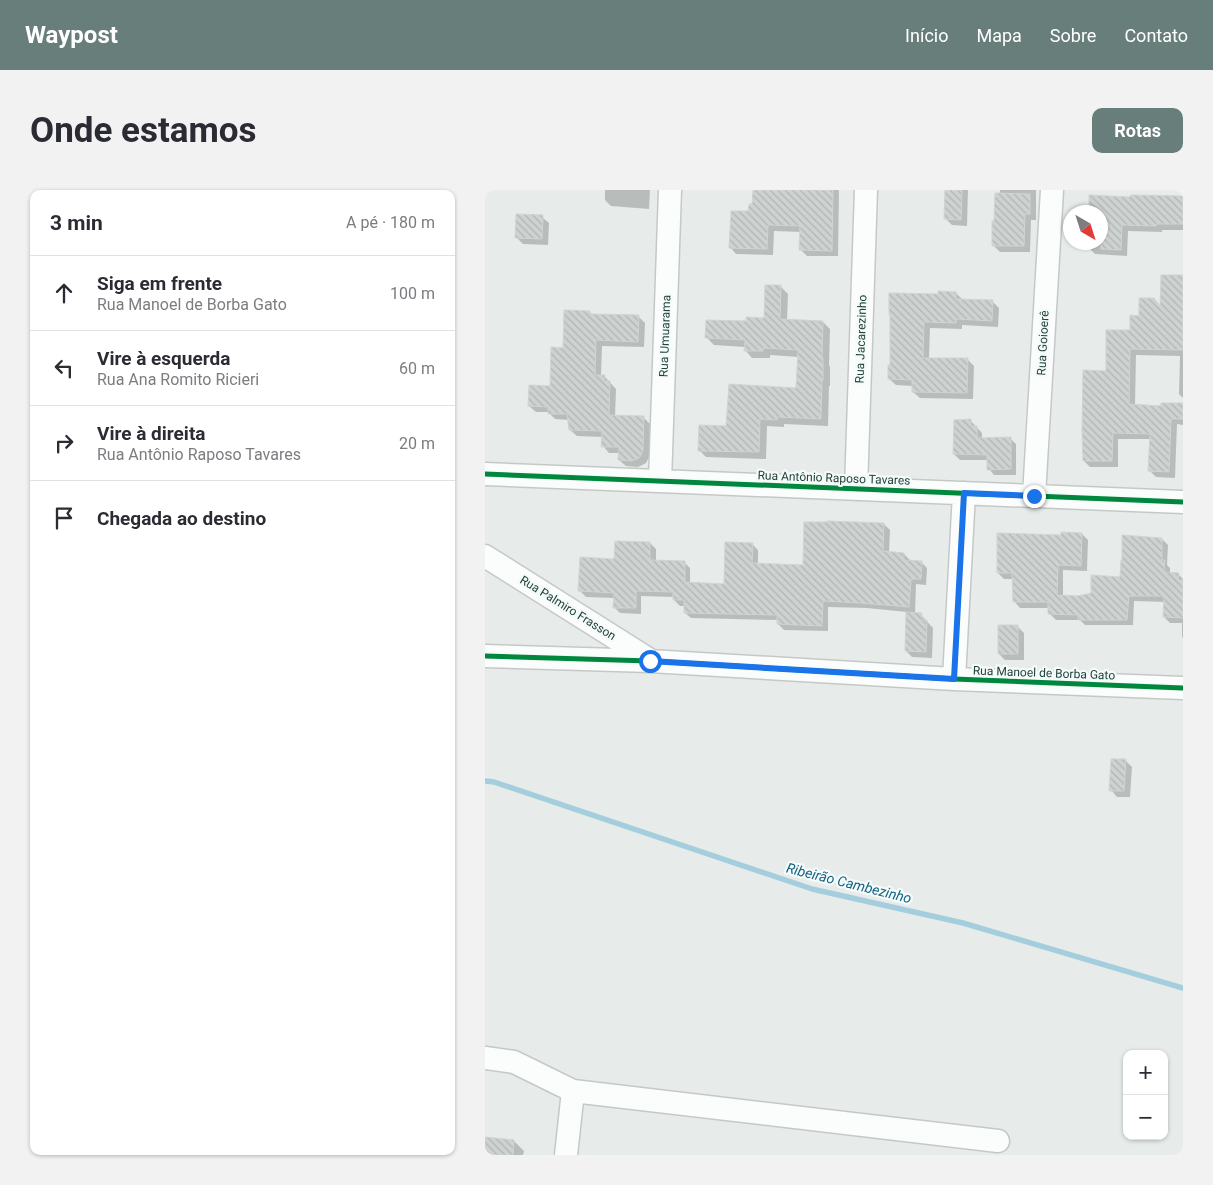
<!DOCTYPE html>
<html lang="pt">
<meta charset="utf-8">
<style>
:root{--surface:#fff;--page:#f2f2f3;--text:#2b2b33;--muted:#7c7c81;--line:#e1e1e2;--accent:#677e7a}
body{margin:0;font-family:Roboto,sans-serif;background:var(--page);color:var(--text)}
.controls{position:absolute;right:15px;bottom:15px;display:grid;overflow:hidden;border-radius:10px;box-shadow:0 1px 4px #0004}
.controls button{width:45px;height:45px;display:grid;place-items:center;padding:0;border:0;border-bottom:1px solid var(--line);background:var(--surface);color:var(--text);font:25px sans-serif}
.compass{position:absolute;left:578px;top:15px;width:45px;height:45px;border-radius:50%;background:var(--surface);box-shadow:0 1px 4px #0004;rotate:141deg}
.stop{position:absolute;width:15px;height:15px;margin:-11px;border:4px solid #1a73e8;border-radius:50%;background:#fff}
.stop.end{background:#1a73e8;border-color:#fff;box-shadow:0 1px 5px #0008}
.list{margin:0;padding:0;list-style:none}
h2{display:flex;justify-content:space-between;align-items:center;height:65px;margin:0;padding:0 20px;font-size:21px}
h2 small{font-size:16px;font-weight:400;color:var(--muted)}
.list li{display:grid;grid-template-columns:32px 1fr auto;gap:15px;align-items:center;box-sizing:border-box;height:75px;padding:0 20px;border-top:1px solid var(--line)}
.list b{display:block;font-size:19px;white-space:nowrap}
.list p{margin:0;font-size:16px;white-space:nowrap;color:var(--muted)}
.list em{font-size:16px;font-style:normal;color:var(--muted)}
.icon{flex:none;width:28px;height:28px;fill:none;stroke:currentColor;stroke-width:2;stroke-linecap:round;stroke-linejoin:round}
.map{position:relative;flex:none;width:698px;height:965px;overflow:hidden;border-radius:10px}
header{display:flex;align-items:center;gap:30px;box-sizing:border-box;height:70px;padding:0 25px;background:var(--accent);color:#fff}
header strong{font-size:24px}
nav{display:flex;gap:28px;margin-inline-start:auto;font-size:18px}
.intro{display:flex;align-items:center;justify-content:space-between;box-sizing:border-box;height:120px;padding:0 30px}
h1{margin:0;font-size:35px}
.button{padding:12px 22px;border-radius:10px;background:var(--accent);color:#fff;font-size:18px;font-weight:700}
main{display:flex;gap:30px;padding:0 30px}
aside{flex:1;background:var(--surface);border-radius:10px;box-shadow:0 1px 4px #0004}
.map>svg:first-child{display:block}
.shadow{fill:#0003}
.lines{fill:none;stroke-linecap:round;stroke-linejoin:round}
.stream{stroke:#a4cedd;stroke-width:5.5}
.building{fill:url(#building-back-hatch);stroke:#cfd5d3}
.minor-casing{stroke:#c4c9c8;stroke-width:25}
.minor{stroke:#fbfcfc;stroke-width:22}
.cycleway-casing{stroke:#f5fbf9;stroke-width:8}
.cycleway{stroke:#00873e;stroke-width:5}
.route{stroke:#1a73e8;stroke-width:6}
.labels{text-anchor:middle;stroke-width:4.5;stroke-linejoin:round;paint-order:stroke}
.street-label{font-size:12px;fill:#22423e;stroke:#f5fbf9}
.water-label{font-size:14px;font-style:italic;fill:#166384;stroke:#f5fbf9}
</style>
<header>
<strong>Waypost</strong>
<nav><a>Início</a><a>Mapa</a><a>Sobre</a><a>Contato</a></nav>
</header>
<div class="intro"><h1>Onde estamos</h1><a class="button">Rotas</a></div>
<main>
<aside>
<h2>3 min<small>A pé · 180 m</small></h2>
<ul class="list">
<li><svg class="icon" aria-label="ahead" viewBox="0 0 24 24"><path d="M12 20V5M6 11l6-6 6 6"/></svg><div><b>Siga em frente</b><p>Rua Manoel de Borba Gato</p></div><em>100 m</em></li>
<li><svg class="icon" aria-label="left" viewBox="0 0 24 24"><path d="M17 20v-9H6M10 6l-5 5 5 5"/></svg><div><b>Vire à esquerda</b><p>Rua Ana Romito Ricieri</p></div><em>60 m</em></li>
<li><svg class="icon" aria-label="right" viewBox="0 0 24 24"><path d="M7 20v-9h11M14 6l5 5-5 5"/></svg><div><b>Vire à direita</b><p>Rua Antônio Raposo Tavares</p></div><em>20 m</em></li>
<li><svg class="icon" aria-label="arrive" viewBox="0 0 24 24"><path d="M6 21V4h12l-3 4 3 4H6"/></svg><div><b>Chegada ao destino</b></div></li>
</ul>
</aside>
<div class="map">
<svg width="698" height="965" viewBox="0 0 698 965">
<defs>
<pattern id="building-back-hatch" width="6" height="6" patternUnits="userSpaceOnUse" patternTransform="scale(1.25)"><rect width="6" height="6" fill="#ced3d2"/><path d="M-1 5l2 2M0 0l6 6M5-1l2 2" fill="none" stroke="#b1b6b5"/></pattern>
</defs>
<rect width="100%" height="100%" fill="#e7ecea"/>
<!-- shadow -->
<path class="shadow" d="M 120,0 L 165,0 L 164,19 L 126,16 L 120,10 Z
M 268,0 L 353,0 L 354,1 L 353,66 L 322,66 L 315,59 L 316,42 L 289,41 L 288,65 L 251,64 L 245,57 L 264,22 L 267,15 Z
M 461,0 L 483,0 L 482,36 L 467,35 L 461,29 Z
M 515,0 L 551,0 L 551,30 L 546,30 L 545,62 L 515,62 L 508,55 Z
M 605,7 L 647,8 L 698,7 L 698,40 L 677,40 L 677,42 L 643,41 L 642,66 L 610,64 L 604,58 L 604,52 L 616,52 L 616,22 L 605,22 Z
M 57,27 L 64,33 L 63,55 L 38,54 L 31,47 Z
M 698,87 L 698,208 L 694,204 L 695,166 L 651,165 L 650,215 L 677,217 L 698,214 L 698,235 L 692,234 L 690,288 L 671,287 L 665,281 L 666,249 L 633,249 L 633,277 L 605,277 L 599,271 L 622,182 L 655,127 L 676,117 Z
M 295,96 L 303,104 L 302,131 L 338,132 L 345,139 L 344,175 L 345,177 L 345,196 L 344,196 L 343,236 L 299,234 L 299,237 L 282,236 L 281,269 L 221,267 L 214,260 L 313,200 L 314,167 L 285,165 L 285,168 L 267,168 L 260,160 L 260,157 L 229,155 L 222,148 L 262,132 L 280,130 Z
M 471,103 L 478,110 L 507,111 L 514,118 L 513,137 L 477,135 L 477,139 L 445,138 L 444,169 L 482,169 L 489,176 L 488,209 L 435,208 L 428,202 L 428,196 L 411,195 L 404,189 L 406,176 L 454,105 Z
M 104,122 L 108,125 L 153,126 L 160,133 L 159,157 L 117,156 L 116,186 L 119,186 L 131,199 L 130,227 L 158,227 L 165,234 L 164,267 L 161,273 L 153,277 L 141,276 L 134,270 L 135,263 L 124,263 L 118,256 L 118,247 L 92,246 L 85,240 L 84,230 L 70,229 L 63,222 L 51,222 L 44,216 L 66,197 L 79,159 Z
M 485,230 L 497,243 L 497,249 L 525,248 L 531,254 L 531,285 L 509,285 L 504,279 L 504,270 L 475,270 L 469,264 Z
M 399,334 L 405,340 L 404,363 L 419,364 L 425,370 L 436,372 L 442,378 L 441,395 L 431,394 L 430,424 L 436,425 L 448,438 L 447,468 L 427,467 L 421,461 L 422,422 L 382,418 L 343,417 L 343,441 L 299,440 L 293,434 L 293,430 L 206,428 L 200,423 L 200,416 L 195,416 L 189,410 L 189,407 L 156,406 L 156,424 L 135,423 L 129,417 L 130,408 L 101,407 L 95,401 L 131,370 L 165,353 L 171,359 L 171,371 L 199,372 L 205,378 L 205,394 L 240,395 L 267,354 L 273,360 L 273,375 L 319,376 Z
M 597,344 L 603,350 L 602,381 L 578,380 L 578,407 L 593,407 L 608,404 L 636,388 L 677,349 L 683,355 L 682,375 L 685,378 L 685,383 L 693,384 L 698,389 L 698,448 L 697,447 L 697,433 L 685,433 L 679,427 L 680,412 L 649,411 L 648,435 L 600,435 L 595,430 L 571,430 L 564,423 L 565,418 L 535,418 L 529,411 L 529,389 L 519,389 L 513,383 L 577,346 Z
M 533,437 L 539,443 L 539,470 L 520,470 L 514,464 Z
M 640,570 L 647,577 L 645,607 L 632,607 L 626,600 Z
M 0,948 L 29,951 L 39,961 L 38,965 L 0,965 Z"/>
<g class="lines">
<!-- stream -->
<path class="stream" d="M 0,591 L 9,592 L 327,699 L 478,733 L 698,798"/>
</g>
<!-- building -->
<path class="building" d="M 268,0 L 348,0 L 347,61 L 314,60 L 315,36 L 283,35 L 282,59 L 244,58 L 246,21 L 263,21 L 264,14 L 267,14 Z
M 460,0 L 477,0 L 476,30 L 459,29 Z
M 510,3 L 545,4 L 545,24 L 540,24 L 539,56 L 507,56 L 507,31 L 509,31 Z
M 604,5 L 645,7 L 646,5 L 698,6 L 698,34 L 671,34 L 671,36 L 637,35 L 636,60 L 616,59 L 616,22 L 604,22 Z
M 31,24 L 58,25 L 57,49 L 30,48 Z
M 676,85 L 698,85 L 698,160 L 645,159 L 644,214 L 676,216 L 676,213 L 698,213 L 698,229 L 686,229 L 684,282 L 663,281 L 665,244 L 628,243 L 627,271 L 598,271 L 597,242 L 598,180 L 621,181 L 621,140 L 645,140 L 645,125 L 654,126 L 654,108 L 669,108 L 675,116 Z
M 280,95 L 296,95 L 295,129 L 338,131 L 337,168 L 338,168 L 338,190 L 337,190 L 336,229 L 292,227 L 292,230 L 275,229 L 274,262 L 213,261 L 214,235 L 241,236 L 244,194 L 311,198 L 313,160 L 278,158 L 278,161 L 259,161 L 260,150 L 220,148 L 221,130 L 261,131 L 261,127 L 279,128 Z
M 453,101 L 471,102 L 471,109 L 508,110 L 507,131 L 471,129 L 471,133 L 439,132 L 438,168 L 483,168 L 482,203 L 427,202 L 427,190 L 403,189 L 403,175 L 405,175 L 405,125 L 404,125 L 404,103 L 453,104 Z
M 79,120 L 105,121 L 105,124 L 154,125 L 153,152 L 111,150 L 110,185 L 120,185 L 119,191 L 125,191 L 124,225 L 159,226 L 158,260 L 155,267 L 152,269 L 146,271 L 133,270 L 134,257 L 116,257 L 117,241 L 84,240 L 82,224 L 63,224 L 63,217 L 43,216 L 44,195 L 65,196 L 66,157 L 78,158 Z
M 486,229 L 486,236 L 492,236 L 492,248 L 526,247 L 526,279 L 502,280 L 502,265 L 468,264 L 469,230 Z
M 342,331 L 399,333 L 398,361 L 419,363 L 419,370 L 437,371 L 436,389 L 426,389 L 424,417 L 376,413 L 338,411 L 337,436 L 292,434 L 292,425 L 199,423 L 199,410 L 188,410 L 188,402 L 151,401 L 151,418 L 128,418 L 129,403 L 93,401 L 95,367 L 129,369 L 130,351 L 165,352 L 165,370 L 200,371 L 200,392 L 239,394 L 240,352 L 268,353 L 267,373 L 318,375 L 319,332 L 342,332 Z
M 576,342 L 597,343 L 596,376 L 573,375 L 572,405 L 593,406 L 606,403 L 606,385 L 635,387 L 636,370 L 637,370 L 637,345 L 677,348 L 677,370 L 680,370 L 679,382 L 694,383 L 693,390 L 698,390 L 698,428 L 678,427 L 679,406 L 644,406 L 642,430 L 593,430 L 593,425 L 563,424 L 563,412 L 528,412 L 527,383 L 512,383 L 512,343 L 576,345 Z
M 421,422 L 437,423 L 437,430 L 442,430 L 441,462 L 420,461 Z
M 513,435 L 533,435 L 533,464 L 513,464 Z
M 626,569 L 641,569 L 639,601 L 624,601 Z
M 0,947 L 29,950 L 28,965 L 0,965 Z"/>
<g class="lines">
<!-- minor casing -->
<g class="minor-casing">
<path id="minor" d="M 0,284 L 698,312
M 175,291 L 185,0
M 371,299 L 381,0
M 549,306 L 567,0
M 0,366 L 165,470
M 0,466 L 165,471 L 469,489 L 698,498
M 469,489 L 479,303
M 0,868 L 29,872 L 88,901 L 513,951
M 81,965 L 88,901"/>
</g>
<!-- minor -->
<use href="#minor" class="minor"/>
<!-- cycleway casing -->
<g class="cycleway-casing">
<path id="cycleway" d="M 0,284 L 698,312
M 0,466 L 165,471 L 469,489 L 698,498"/>
</g>
<!-- cycleway -->
<use href="#cycleway" class="cycleway"/>
</g>
<g class="lines">
<!-- route -->
<path class="route" d="M 165,471 L 469,489 L 479,303 L 549,306"/>
</g>
<g class="labels">
<!-- street labels -->
<g class="street-label">
<text transform="translate(180 146) rotate(-88)" y="4">Rua Umuarama</text>
<text transform="translate(376 149) rotate(-88)" y="4">Rua Jacarezinho</text>
<text transform="translate(558 153) rotate(-87)" y="4">Rua Goioerê</text>
<text transform="translate(349 288) rotate(2)" y="4">Rua Antônio Raposo Tavares</text>
<text transform="translate(83 418) rotate(32)" y="4">Rua Palmiro Frasson</text>
<text transform="translate(559 483) rotate(2)" y="4">Rua Manoel de Borba Gato</text>
</g>
<!-- water labels -->
<g class="water-label">
<text transform="translate(364 693) rotate(14)" y="5">Ribeirão Cambezinho</text>
</g>
</g>
</svg>
<div class="controls">
<button>+</button>
<button>−</button>
</div>
<svg class="compass" viewBox="-18 -18 36 36"><path d="M0-13l5 13h-10z" fill="#e53935"/><path d="M0 13l5-13h-10z" fill="#7c7c81"/></svg>
<div class="stop" style="left:165px;top:471px"></div>
<div class="stop end" style="left:549px;top:306px"></div>
</div>
</main>
